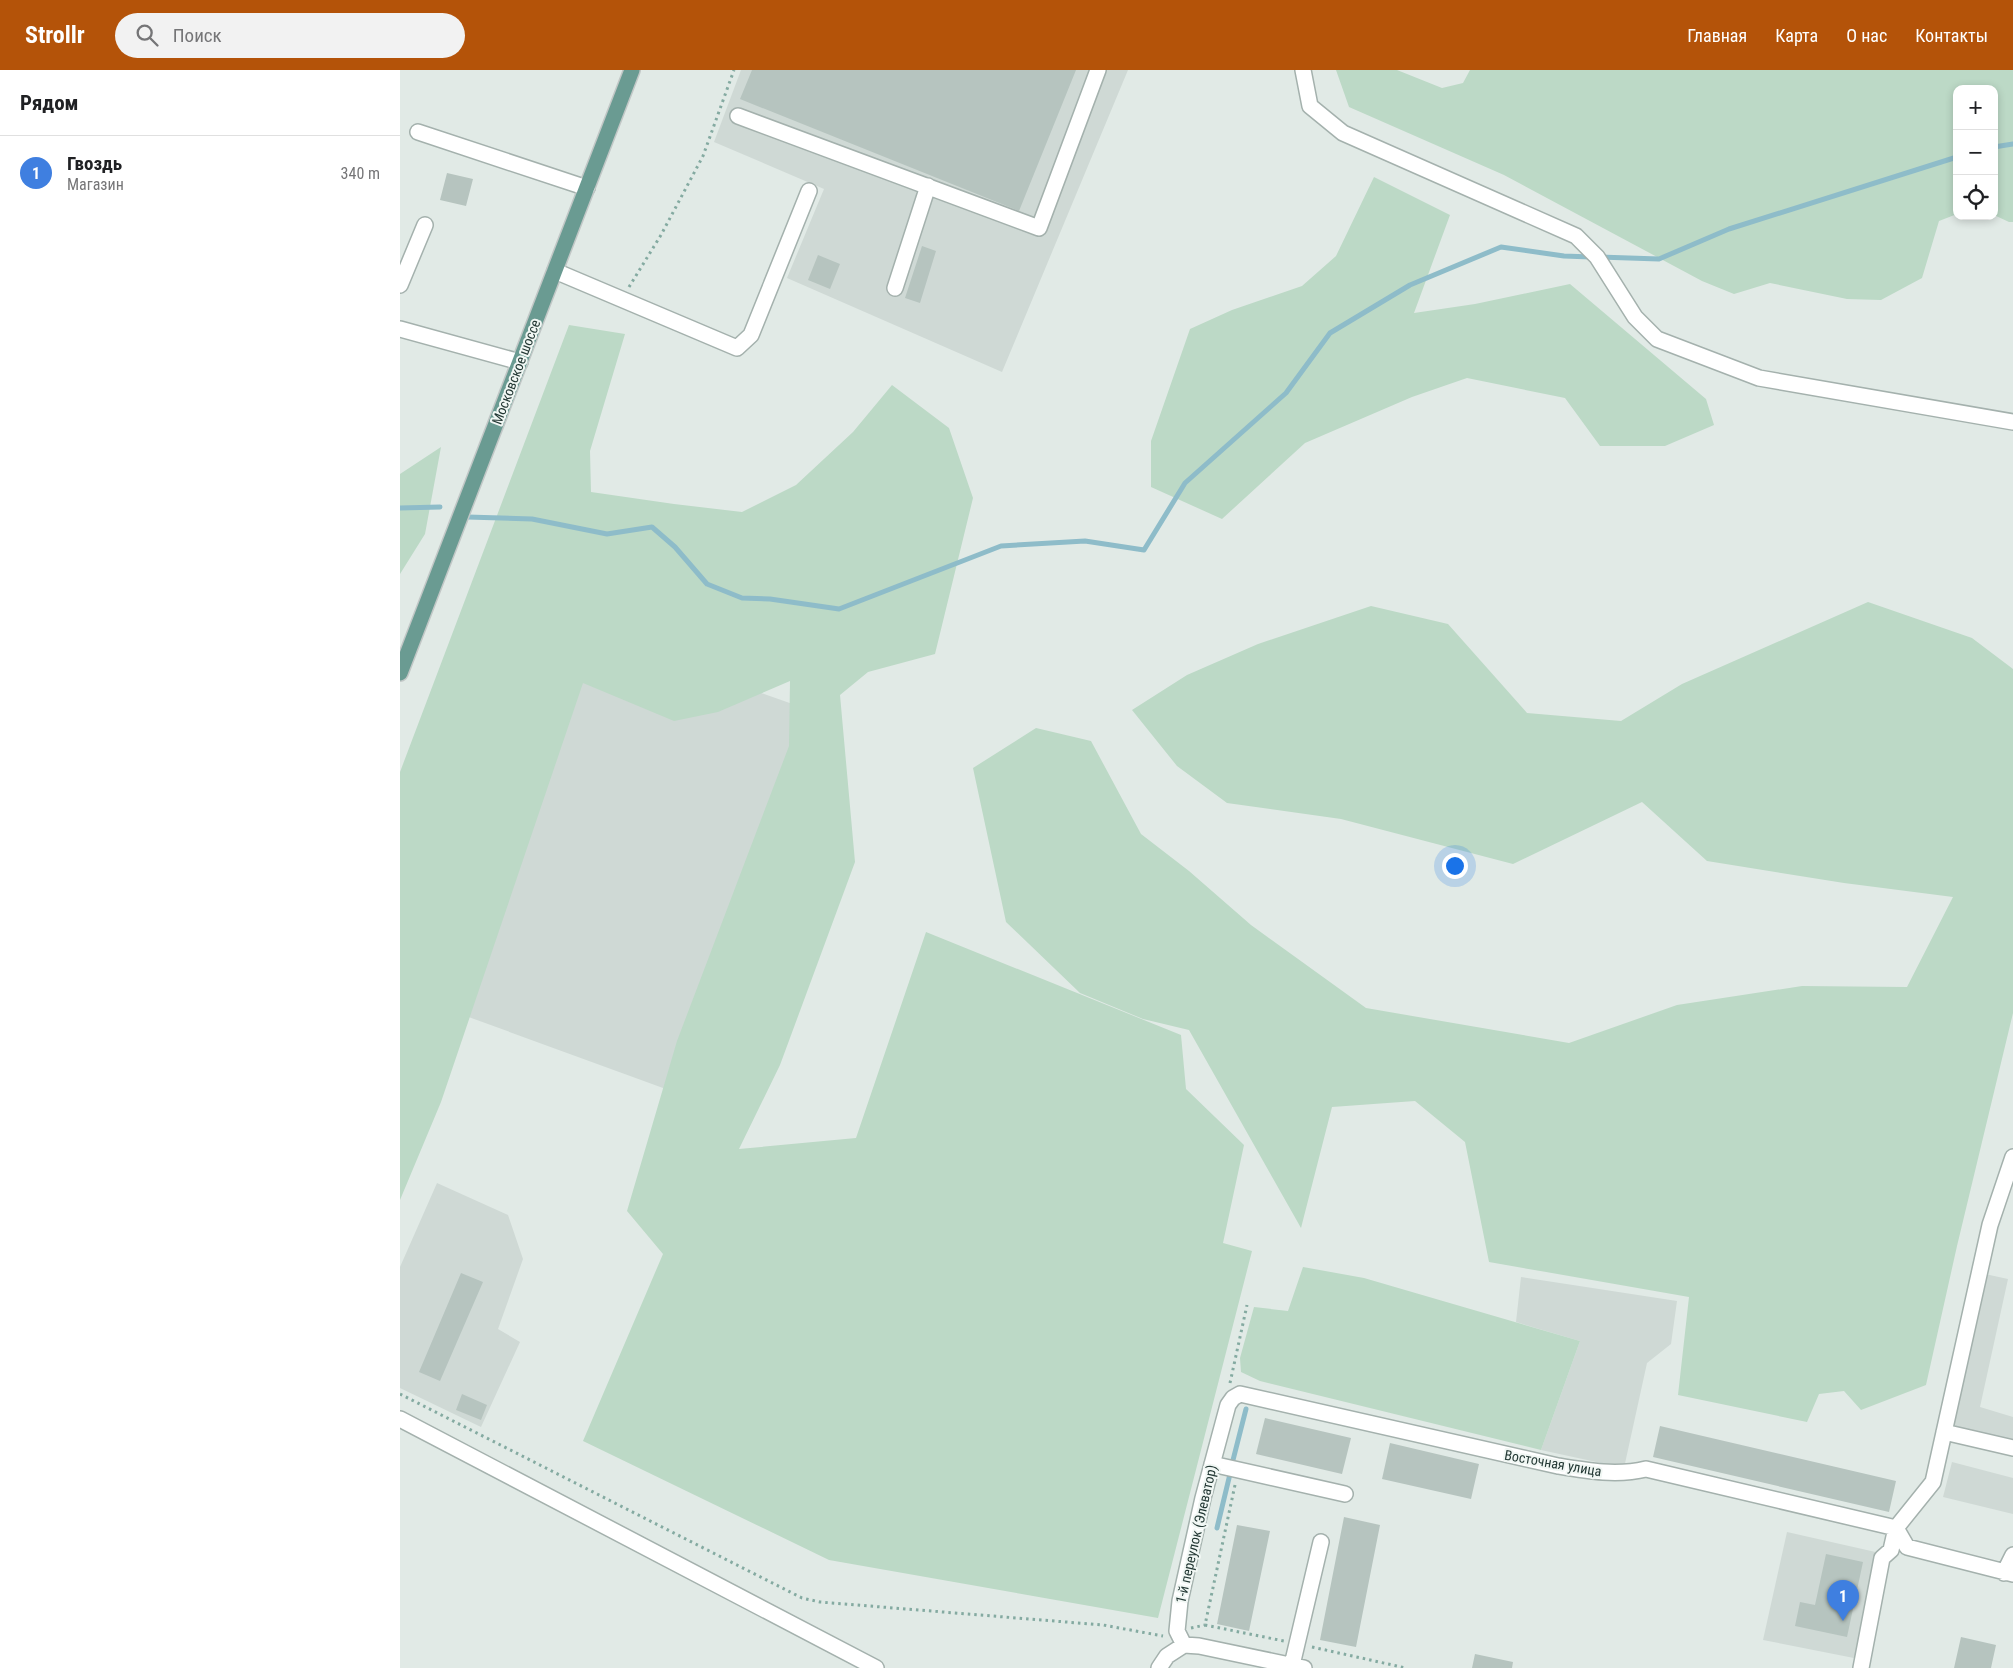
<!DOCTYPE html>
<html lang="ru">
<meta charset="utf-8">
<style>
:root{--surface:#fff;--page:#f2f2f2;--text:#202124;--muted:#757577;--line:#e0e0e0;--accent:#b45309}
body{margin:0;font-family:"Roboto Condensed",sans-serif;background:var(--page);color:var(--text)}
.controls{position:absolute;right:15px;top:15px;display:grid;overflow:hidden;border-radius:10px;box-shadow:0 2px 8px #0003}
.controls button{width:45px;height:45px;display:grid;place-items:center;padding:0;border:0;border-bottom:1px solid var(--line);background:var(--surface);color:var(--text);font:25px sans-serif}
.you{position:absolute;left:1054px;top:795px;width:18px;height:18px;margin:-12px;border:4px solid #fff;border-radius:50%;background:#1a73e8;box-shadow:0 0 0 8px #1a73e833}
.badge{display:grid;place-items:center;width:32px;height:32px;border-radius:50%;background:var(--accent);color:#fff;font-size:16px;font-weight:700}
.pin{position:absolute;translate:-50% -41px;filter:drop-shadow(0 1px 2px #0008)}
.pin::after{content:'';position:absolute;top:26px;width:18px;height:15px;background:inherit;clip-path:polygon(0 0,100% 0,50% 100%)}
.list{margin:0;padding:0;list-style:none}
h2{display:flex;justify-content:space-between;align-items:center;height:65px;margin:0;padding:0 20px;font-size:21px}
h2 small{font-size:16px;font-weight:400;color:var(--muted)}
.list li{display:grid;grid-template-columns:32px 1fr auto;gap:15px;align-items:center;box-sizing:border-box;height:75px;padding:0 20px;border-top:1px solid var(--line)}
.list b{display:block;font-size:19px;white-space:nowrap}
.list p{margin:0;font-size:16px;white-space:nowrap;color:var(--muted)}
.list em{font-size:16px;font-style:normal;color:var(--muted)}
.icon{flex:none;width:28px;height:28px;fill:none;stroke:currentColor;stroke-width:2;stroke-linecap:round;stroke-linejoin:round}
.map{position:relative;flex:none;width:1613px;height:1598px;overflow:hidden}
header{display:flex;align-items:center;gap:30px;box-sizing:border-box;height:70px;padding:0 25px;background:var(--accent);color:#fff}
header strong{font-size:24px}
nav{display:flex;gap:28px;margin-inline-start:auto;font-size:18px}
.search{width:350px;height:45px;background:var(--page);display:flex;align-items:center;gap:12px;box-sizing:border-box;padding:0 18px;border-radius:28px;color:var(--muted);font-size:19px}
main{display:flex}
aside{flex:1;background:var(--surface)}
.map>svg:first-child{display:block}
.built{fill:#cfd9d5}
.green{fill:#bcd9c6}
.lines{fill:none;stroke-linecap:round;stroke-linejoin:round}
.stream{stroke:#8ebcc9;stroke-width:5}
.building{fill:#b6c4bf}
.minor-casing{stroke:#a4b1ad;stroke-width:18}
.major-casing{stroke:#c1c7c6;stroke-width:18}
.path{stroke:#84aaa1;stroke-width:3;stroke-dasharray:2.5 4;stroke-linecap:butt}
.minor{stroke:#fff;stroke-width:15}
.major{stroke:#6a9b92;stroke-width:15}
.labels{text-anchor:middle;stroke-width:4;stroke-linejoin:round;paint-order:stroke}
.street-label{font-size:14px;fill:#233834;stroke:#f1f7f4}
</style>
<header>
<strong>Strollr</strong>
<div class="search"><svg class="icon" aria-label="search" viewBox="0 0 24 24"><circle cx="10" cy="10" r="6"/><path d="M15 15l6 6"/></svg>Поиск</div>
<nav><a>Главная</a><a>Карта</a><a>О нас</a><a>Контакты</a></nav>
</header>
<main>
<aside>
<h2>Рядом<small></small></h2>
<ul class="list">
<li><span class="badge" style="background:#3f7fe0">1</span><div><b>Гвоздь</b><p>Магазин</p></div><em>340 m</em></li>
</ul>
</aside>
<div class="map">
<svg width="1613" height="1598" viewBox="0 0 1613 1598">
<rect width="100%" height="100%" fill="#e1eae6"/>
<!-- built -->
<path class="built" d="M 341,0 L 728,0 L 602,302 L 387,208 L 424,119 L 314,72 Z
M 176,558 L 418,643 L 274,1022 L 33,934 Z
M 37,1113 L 108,1145 L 123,1189 L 98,1259 L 120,1272 L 81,1357 L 0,1318 L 0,1197 Z
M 1585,1204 L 1608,1209 L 1580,1337 L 1613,1347 L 1613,1374 L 1550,1357 Z
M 1121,1207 L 1277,1231 L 1271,1274 L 1247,1293 L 1224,1398 L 1141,1380 L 1180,1271 L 1116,1252 Z
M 1552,1392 L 1613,1408 L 1613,1444 L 1543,1427 Z
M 1387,1462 L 1480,1483 L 1459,1589 L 1363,1570 Z"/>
<!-- green -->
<path class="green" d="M 936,0 L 997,0 L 1042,18 L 1063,13 L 1070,0 L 1613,0 L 1613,152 L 1609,152 L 1594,145 L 1594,19 L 1557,19 L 1557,144 L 1539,151 L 1522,208 L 1481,230 L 1447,229 L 1370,213 L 1334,224 L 1302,211 L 1104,105 L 949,37 Z
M 974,107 L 1050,145 L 1014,243 L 1075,234 L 1170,214 L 1306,329 L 1314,355 L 1265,376 L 1200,376 L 1165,328 L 1067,308 L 1012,327 L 905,373 L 822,449 L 751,417 L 751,371 L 790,259 L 832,240 L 902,216 L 936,186 Z
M 169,255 L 225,264 L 190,381 L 191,422 L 274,434 L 342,442 L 396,415 L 453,362 L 492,315 L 549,358 L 573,428 L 535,584 L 468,602 L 440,625 L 455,792 L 380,995 L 339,1079 L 456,1068 L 526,862 L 781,965 L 786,1019 L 844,1075 L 823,1173 L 852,1181 L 758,1548 L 429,1490 L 183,1371 L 263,1184 L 227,1141 L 277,971 L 389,676 L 390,611 L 318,642 L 274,651 L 183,613 L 41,1032 L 0,1130 L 0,702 Z
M 41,377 L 25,464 L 0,504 L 0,404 Z
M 1468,532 L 1572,568 L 1613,599 L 1613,943 L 1557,1176 L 1526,1315 L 1461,1340 L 1444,1321 L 1419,1324 L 1407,1352 L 1278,1325 L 1289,1227 L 1089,1192 L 1065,1072 L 1015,1031 L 932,1037 L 901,1158 L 789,960 L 743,949 L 680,923 L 606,852 L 573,698 L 636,658 L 691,671 L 741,764 L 789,801 L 851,855 L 966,938 L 1169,973 L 1277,935 L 1402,916 L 1507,917 L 1553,827 L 1444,813 L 1307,791 L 1242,732 L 1113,794 L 941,749 L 827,733 L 777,696 L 732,640 L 787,605 L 858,574 L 971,536 L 1048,554 L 1127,643 L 1221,651 L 1282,614 Z
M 903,1197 L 964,1208 L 1180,1271 L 1141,1380 L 860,1311 L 841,1302 L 840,1288 L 854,1237 L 888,1241 Z"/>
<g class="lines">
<!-- stream -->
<path class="stream" d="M 1594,77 L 1613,74
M 1199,187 L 1259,189 L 1329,159 L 1557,87
M 0,438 L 40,437
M 67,447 L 132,449 L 207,464 L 252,457 L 275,477 L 307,514 L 342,528 L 370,529 L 439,539 L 601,476 L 685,471 L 744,480 L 785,413 L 886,323 L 930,263 L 1010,215 L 1101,177 L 1164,186 L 1191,187
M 832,1394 L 846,1339
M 817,1458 L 830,1404"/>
</g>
<!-- building -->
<path class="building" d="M 352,0 L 676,0 L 619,141 L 340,29 Z
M 47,103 L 73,109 L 66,136 L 40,130 Z
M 522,176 L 536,181 L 520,233 L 505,228 Z
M 418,185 L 440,194 L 430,219 L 408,210 Z
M 61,1203 L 83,1212 L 40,1311 L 19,1302 Z
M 62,1324 L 87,1335 L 81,1350 L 56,1340 Z
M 865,1348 L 951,1368 L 942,1404 L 856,1384 Z
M 1260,1356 L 1496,1411 L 1489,1442 L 1253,1387 Z
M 990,1373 L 1079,1394 L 1071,1429 L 982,1409 Z
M 944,1447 L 980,1455 L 956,1577 L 920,1570 Z
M 837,1455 L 870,1461 L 849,1561 L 817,1554 Z
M 1426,1484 L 1463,1492 L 1447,1567 L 1395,1556 L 1400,1532 L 1415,1535 Z
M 1561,1567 L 1596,1575 L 1591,1598 L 1554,1598 Z
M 1075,1584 L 1113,1592 L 1112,1598 L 1072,1598 Z"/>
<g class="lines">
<!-- minor casing -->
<g class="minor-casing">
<path id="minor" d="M 903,0 L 910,36 L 943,63 L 1176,166 L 1197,187 L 1235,247 L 1257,269 L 1359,308 L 1613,352
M 338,46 L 639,158 L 698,0
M 18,62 L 187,118
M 155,201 L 337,278 L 351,265 L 409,121
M 0,215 L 25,155
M 495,218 L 528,116
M 0,259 L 120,292
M 0,1349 L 476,1598
M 1544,1362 L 1613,1378
M 812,1394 L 945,1424
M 1496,1458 L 1507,1477 L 1613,1504
M 1604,1503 L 1613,1485
M 784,1575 L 777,1561 L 780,1531 L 803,1428 L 828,1335 L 833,1328 L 840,1324 L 1158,1396 C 1188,1401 1217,1406 1246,1399 L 1496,1458
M 784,1575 L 799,1576 L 904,1598
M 892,1595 L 921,1472
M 759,1598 L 767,1586 L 784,1575
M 1461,1598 L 1482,1488 L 1491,1480 L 1496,1458 L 1533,1412 L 1590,1155 L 1613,1087"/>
</g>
<!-- major casing -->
<g class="major-casing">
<path id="major" d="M 0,603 L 232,0"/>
</g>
<!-- path -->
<path class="path" d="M 229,217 L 261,165 L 303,86 L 334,0
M 830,1313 L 847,1235
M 0,1324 L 402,1528 L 420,1532 L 703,1555 L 763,1566
M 835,1415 L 805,1555 L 884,1571
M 791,1558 L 805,1555
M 912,1577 L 1006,1598"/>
<!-- minor -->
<use href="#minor" class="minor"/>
<!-- major -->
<use href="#major" class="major"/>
</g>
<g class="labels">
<!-- street labels -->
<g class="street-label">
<text transform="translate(116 302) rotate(-69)" y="5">Московское шоссе</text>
<text transform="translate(1153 1393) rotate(10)" y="5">Восточная улица</text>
<text transform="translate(796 1464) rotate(-77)" y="5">1-й переулок (Элеватор)</text>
</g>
</g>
</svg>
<div class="controls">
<button>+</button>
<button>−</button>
<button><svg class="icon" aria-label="locate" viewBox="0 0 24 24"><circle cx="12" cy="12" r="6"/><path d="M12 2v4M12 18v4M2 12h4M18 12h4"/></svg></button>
</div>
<div class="you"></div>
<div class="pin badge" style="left:1443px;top:1551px;background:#3f7fe0">1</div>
</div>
</main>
